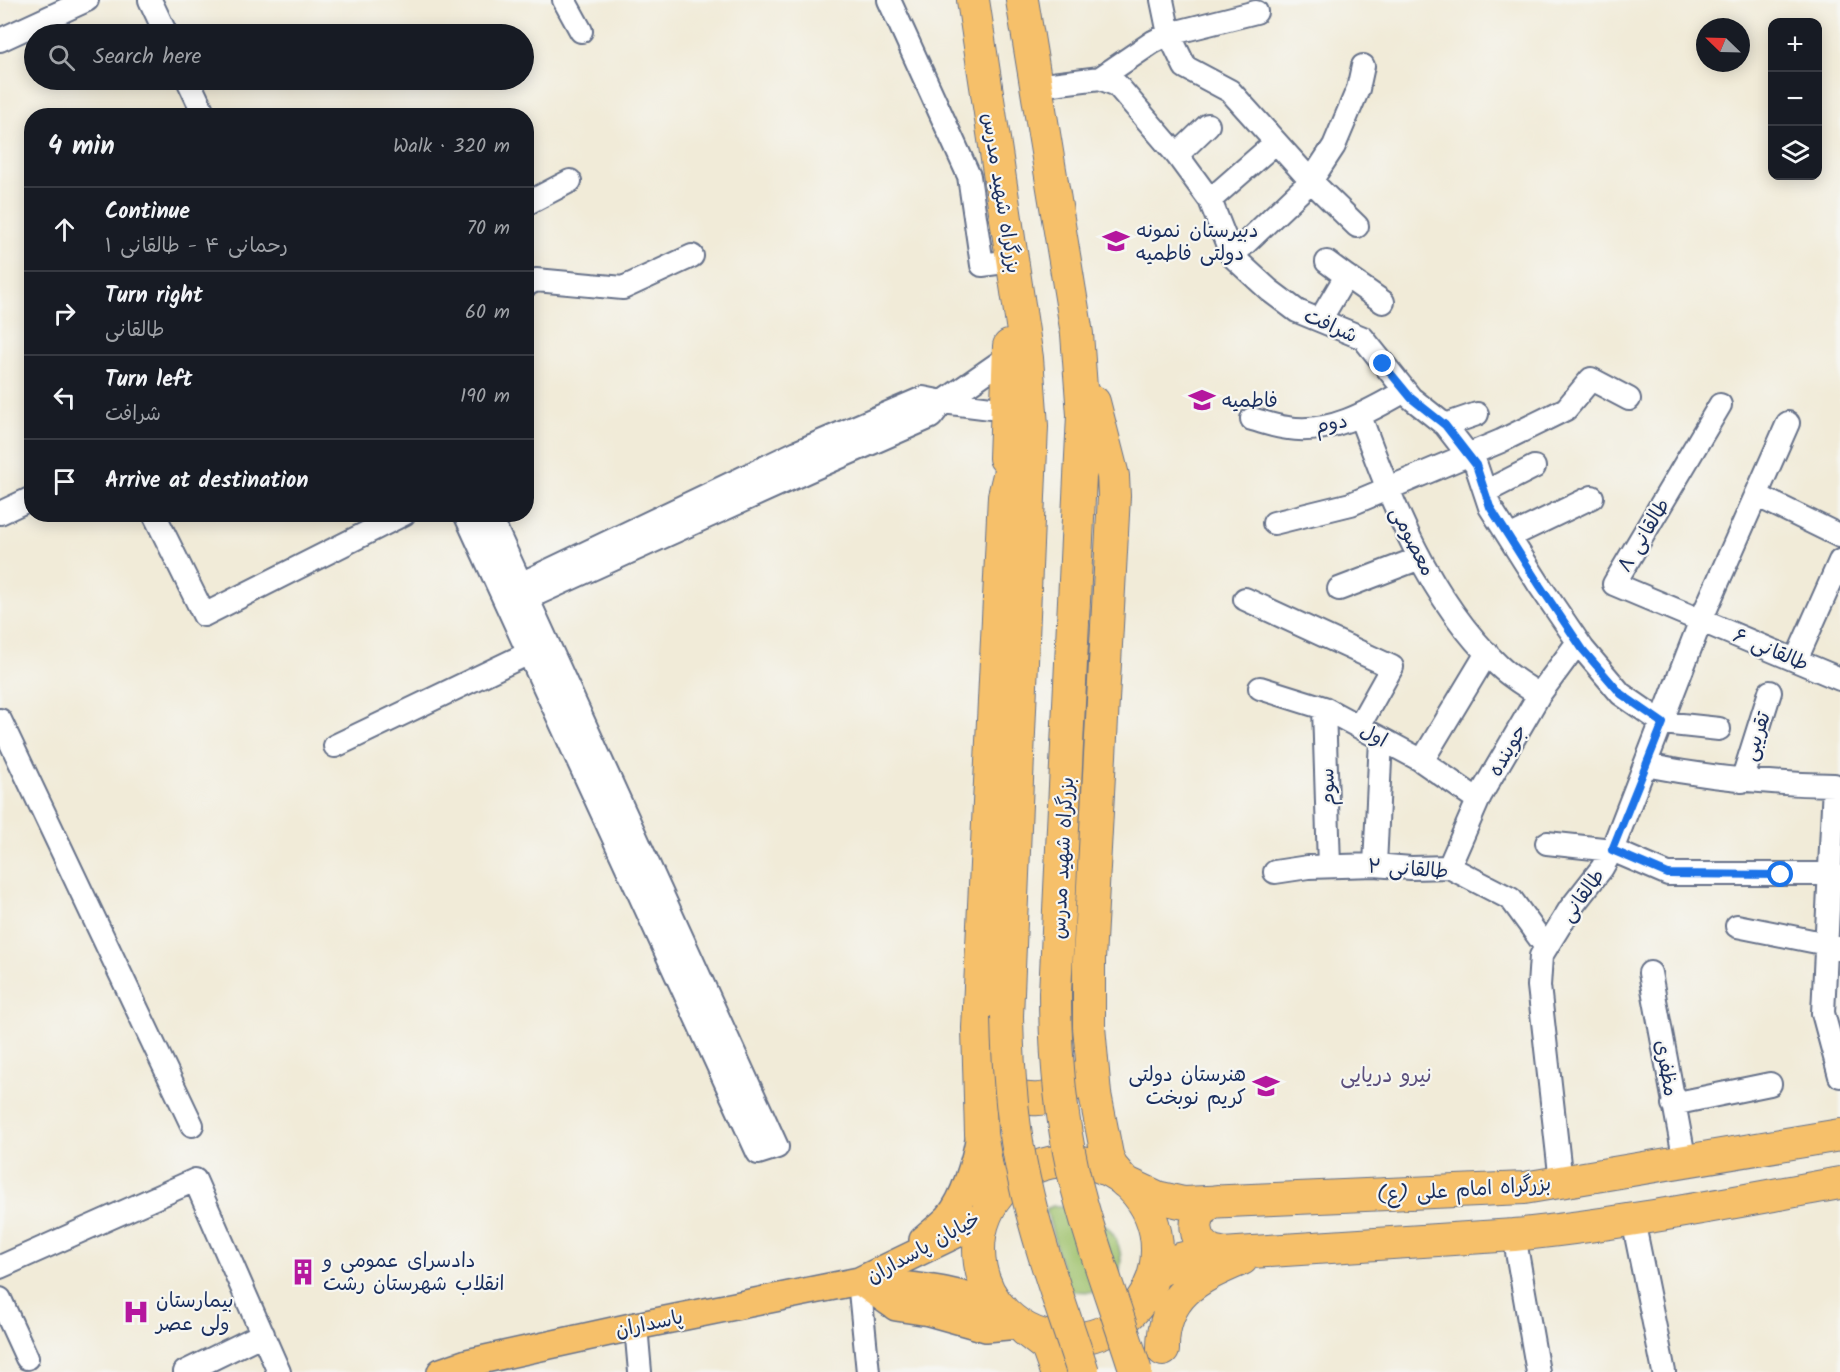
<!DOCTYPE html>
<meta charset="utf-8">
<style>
:root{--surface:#171b24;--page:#242831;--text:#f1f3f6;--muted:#9ea1a6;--line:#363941}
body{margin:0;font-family:Kalam,"Playpen Sans Arabic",sans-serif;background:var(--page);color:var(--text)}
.controls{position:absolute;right:18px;top:18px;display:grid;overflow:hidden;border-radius:12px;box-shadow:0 3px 15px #0003}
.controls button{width:54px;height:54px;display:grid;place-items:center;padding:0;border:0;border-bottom:2px solid var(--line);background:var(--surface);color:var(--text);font:30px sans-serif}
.compass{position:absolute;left:1696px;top:18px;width:54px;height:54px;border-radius:50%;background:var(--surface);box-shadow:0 3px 15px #0003;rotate:293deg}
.stop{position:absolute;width:18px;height:18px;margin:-14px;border:4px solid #1a73e8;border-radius:50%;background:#fff}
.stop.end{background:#1a73e8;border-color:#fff;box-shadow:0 2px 6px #0008}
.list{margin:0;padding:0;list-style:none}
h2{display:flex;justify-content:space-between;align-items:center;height:78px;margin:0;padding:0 24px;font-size:26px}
h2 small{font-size:20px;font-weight:400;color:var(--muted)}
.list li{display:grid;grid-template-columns:39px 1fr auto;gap:18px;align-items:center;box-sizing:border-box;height:84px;padding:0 24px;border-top:2px solid var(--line)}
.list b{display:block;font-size:22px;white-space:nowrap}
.list p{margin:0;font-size:20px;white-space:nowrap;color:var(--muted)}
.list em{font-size:20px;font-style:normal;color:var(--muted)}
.icon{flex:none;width:33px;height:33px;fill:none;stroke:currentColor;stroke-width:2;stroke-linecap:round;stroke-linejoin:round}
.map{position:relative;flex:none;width:1840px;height:1372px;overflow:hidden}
.search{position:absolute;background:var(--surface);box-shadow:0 3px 15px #0003;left:24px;top:24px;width:510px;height:66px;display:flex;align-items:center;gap:15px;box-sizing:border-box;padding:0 21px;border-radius:33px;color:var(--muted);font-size:22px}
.panel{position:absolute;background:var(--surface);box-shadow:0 3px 15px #0003;left:24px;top:108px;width:510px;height:414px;border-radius:24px}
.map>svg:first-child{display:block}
.green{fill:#9ec16a;stroke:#5c7864;stroke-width:1.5}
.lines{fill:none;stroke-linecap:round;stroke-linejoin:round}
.minor-casing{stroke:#667189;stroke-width:26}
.major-casing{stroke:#667189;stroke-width:30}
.highway-casing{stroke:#667189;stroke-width:34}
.minor{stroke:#fff;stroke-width:22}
.major{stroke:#f6c06b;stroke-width:27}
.highway{stroke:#f6c06b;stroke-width:32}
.highway-bridge-casing{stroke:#667189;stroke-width:34;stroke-linecap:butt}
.highway-bridge{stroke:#f6c06b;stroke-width:32}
.route{stroke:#1a73e8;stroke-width:8}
.labels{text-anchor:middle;stroke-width:4.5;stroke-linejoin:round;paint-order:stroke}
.street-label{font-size:20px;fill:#1b2f5e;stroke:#f6f6f2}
.poi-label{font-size:20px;fill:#1b2f5e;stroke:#f6f6f2;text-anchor:start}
.neighbourhood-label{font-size:21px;fill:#5d517d;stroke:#f6f6f2}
</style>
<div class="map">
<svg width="1840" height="1372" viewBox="0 0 1840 1372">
<rect width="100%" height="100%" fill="#f6f6f2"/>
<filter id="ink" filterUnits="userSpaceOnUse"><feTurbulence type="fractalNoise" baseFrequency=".0167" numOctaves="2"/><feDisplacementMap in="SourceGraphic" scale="12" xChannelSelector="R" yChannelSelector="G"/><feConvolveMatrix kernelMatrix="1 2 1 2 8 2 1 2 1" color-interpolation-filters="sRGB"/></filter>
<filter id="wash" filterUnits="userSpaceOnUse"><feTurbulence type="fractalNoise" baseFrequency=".008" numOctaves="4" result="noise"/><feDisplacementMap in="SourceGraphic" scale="24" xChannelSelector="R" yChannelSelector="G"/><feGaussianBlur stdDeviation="1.35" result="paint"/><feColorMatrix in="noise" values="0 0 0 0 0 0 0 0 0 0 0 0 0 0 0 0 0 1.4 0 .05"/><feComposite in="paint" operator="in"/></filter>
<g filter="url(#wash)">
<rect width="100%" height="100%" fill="#f1ebd8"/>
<!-- green -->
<path class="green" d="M 1053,1206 C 1090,1203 1130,1234 1119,1273 L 1095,1292 L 1068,1291 L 1046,1209 Z"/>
</g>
<g filter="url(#ink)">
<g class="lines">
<!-- minor casing -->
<g class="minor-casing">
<path id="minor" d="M 150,0 L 166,34
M 564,0 L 581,31
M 889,0 L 969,176 L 982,265 L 1012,261
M 1162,0 L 1169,34 L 1185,67 L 1230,91 L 1311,181 L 1357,226
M 0,40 L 87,0
M 1100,78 L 1117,85 L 1177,155 L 1210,200 L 1232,256 L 1269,290 L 1297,311 L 1363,338 L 1411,398 L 1445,425 L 1476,465 L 1490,507 L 1540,586 L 1583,649 L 1621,694 L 1663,723 L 1719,729
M 188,80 L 205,116
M 1036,86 L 1100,78 L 1153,42 L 1169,34 L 1256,12
M 1177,155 L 1208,125
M 1210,200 L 1267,150
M 526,204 L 570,181
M 1232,256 L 1311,181 L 1334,146 L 1358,89 L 1363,66
M 1346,276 L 1383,302
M 526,285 L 536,280 L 623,288 L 692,256
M 1320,320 L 1346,276 L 1327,262
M 923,398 L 943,402 L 931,417 L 808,471 L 539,593 L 525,591 L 531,579 L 797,452 Z
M 1720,405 L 1614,584 L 1840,679
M 1007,410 L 943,402 L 1009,356
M 1360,416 C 1393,505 1428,598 1498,665 C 1510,677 1526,686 1539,695
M 1252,419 C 1263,422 1276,427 1288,428 C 1330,435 1370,411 1405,391
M 1445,425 L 1477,414
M 1485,492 L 1534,467
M 1756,495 L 1840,536
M 0,513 L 32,498
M 154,514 L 204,615 L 404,514
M 465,514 L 758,1153 L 777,1147 L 489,514
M 1274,523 L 1351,504 L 1501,441 L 1566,409 L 1591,379 L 1629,399
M 1509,537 L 1592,497
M 1339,589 L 1420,558
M 1245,599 L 1392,667 L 1359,726
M 1796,660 L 1840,561
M 1260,688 L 1324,708 L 1419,759 L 1478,800
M 1324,708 L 1329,866
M 0,720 L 192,1125
M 335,746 L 529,653
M 1422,761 L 1487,653
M 1645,765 C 1711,778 1767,784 1834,785 L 1823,1013 L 1840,1076
M 1742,781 L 1770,692
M 1547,843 L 1612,850 L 1668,874 L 1830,874 L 1840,877
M 1375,865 L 1381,739
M 1449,867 L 1480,796 L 1539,695 L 1578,642
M 1275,872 L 1308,867 L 1375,865 L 1411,868 L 1449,867 L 1511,899 L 1546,947
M 1737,926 L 1827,944 L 1839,949
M 1650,973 L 1685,1162
M 1673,1104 L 1770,1084
M 1561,1182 L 1539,986 L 1541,956 L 1570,909 L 1602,868 L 1612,850 L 1701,620 L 1788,423
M 1633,1220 L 1664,1372
M 1514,1235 L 1538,1372
M 0,1267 L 195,1180 L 279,1372
M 859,1281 L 868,1372
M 0,1299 L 27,1358
M 636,1326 L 640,1372
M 185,1372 L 263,1334"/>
</g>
<!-- major casing -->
<g class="major-casing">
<path id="major" d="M 923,1240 C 931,1233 940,1226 948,1218 C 965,1200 976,1159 980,1135
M 859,1281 L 896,1307 L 929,1312 L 986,1328 L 1018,1325
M 860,1281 C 907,1286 961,1287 1002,1311
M 441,1372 L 467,1363 L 636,1326 L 859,1281 L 956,1234 L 987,1212"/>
</g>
<!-- highway casing -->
<g class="highway-casing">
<path id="highway" d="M 973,0 L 1027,358 L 1032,426 L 1007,1016
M 1022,0 L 1077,334 L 1083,415 L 1055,993
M 1094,402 L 1113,476 L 1114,496 L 1089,960 L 1089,1027 L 1095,1094 L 1107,1155 L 1111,1166 L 1122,1179
M 1005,458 L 1009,346
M 992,1081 C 1017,1106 1056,1106 1079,1077
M979 1250a89 89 0 1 1 178 0a89 89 0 1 1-178 0Z
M 1125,1182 L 1157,1197 L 1184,1203 L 1524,1188 L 1840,1135
M 1217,1201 C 1187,1209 1191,1250 1221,1253
M 989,1208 L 989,1179 L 981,1134 L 978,1028 L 1004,496 L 1019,433
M 1154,1274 L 1180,1259 L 1192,1256 L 1514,1235 C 1624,1224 1732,1202 1840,1183
M 1025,1330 L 1047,1347 L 1056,1372
M 1163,1350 C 1162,1295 1197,1278 1242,1259"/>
</g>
<!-- minor -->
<use href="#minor" class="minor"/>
<!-- major -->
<use href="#major" class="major"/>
<!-- highway -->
<use href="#highway" class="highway"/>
<!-- highway-bridge casing -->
<g class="highway-bridge-casing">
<path id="highway-bridge" d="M 1055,993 C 1055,1053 1060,1112 1073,1171 C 1089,1239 1115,1305 1136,1372
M 1007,1016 C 1008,1071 1012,1125 1024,1179 C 1038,1245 1062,1308 1083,1372"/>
</g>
<!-- highway-bridge -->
<use href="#highway-bridge" class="highway-bridge"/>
</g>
</g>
<g class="lines" filter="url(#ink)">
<!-- route -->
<path class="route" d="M 1383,364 L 1411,398 L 1445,425 L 1476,465 L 1490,507 L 1540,586 L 1583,650 L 1621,694 L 1663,723 L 1612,850 L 1668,874 L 1781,875"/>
</g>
<!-- icons -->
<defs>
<g id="school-bare" transform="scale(2.07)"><path d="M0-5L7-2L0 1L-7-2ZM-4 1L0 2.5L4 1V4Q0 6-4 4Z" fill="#b5179e" stroke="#f6f6f2" stroke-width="2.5" paint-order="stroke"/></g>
<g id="building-bare" transform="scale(2.07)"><path d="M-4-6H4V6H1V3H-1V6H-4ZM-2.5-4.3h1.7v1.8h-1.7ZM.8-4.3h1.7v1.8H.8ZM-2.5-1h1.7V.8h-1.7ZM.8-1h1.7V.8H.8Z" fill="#b5179e" stroke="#f6f6f2" stroke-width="2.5" paint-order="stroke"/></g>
<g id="hospital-bare" transform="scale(2.07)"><path d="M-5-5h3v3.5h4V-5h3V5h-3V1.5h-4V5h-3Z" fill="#b5179e" stroke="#f6f6f2" stroke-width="2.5" paint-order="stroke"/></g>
</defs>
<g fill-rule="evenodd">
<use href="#school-bare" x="1116" y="241"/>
<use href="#school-bare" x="1202" y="400"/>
<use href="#school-bare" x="1266" y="1086"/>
<use href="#building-bare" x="303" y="1272"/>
<use href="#hospital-bare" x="136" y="1312"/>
</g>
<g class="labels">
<!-- street labels -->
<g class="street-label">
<text transform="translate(1002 193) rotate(81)" y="7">بزرگراه شهید مدرس</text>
<text transform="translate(1331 325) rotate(24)" y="7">شرافت</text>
<text transform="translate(1331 423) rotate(-12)" y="7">دوم</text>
<text transform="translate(1643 535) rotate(-59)" y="7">طالقانی ۸</text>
<text transform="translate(1413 541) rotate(63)" y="7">معصومی</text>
<text transform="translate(1771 649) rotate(23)" y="7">طالقانی ۶</text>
<text transform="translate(1374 735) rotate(28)" y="7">اول</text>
<text transform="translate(1756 736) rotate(-72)" y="7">تقریبی</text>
<text transform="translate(1507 750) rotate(-60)" y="7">جوینده</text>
<text transform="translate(1327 787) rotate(-92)" y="7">سوم</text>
<text transform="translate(1062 858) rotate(-87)" y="7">بزرگراه شهید مدرس</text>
<text transform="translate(1408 868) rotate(4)" y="7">طالقانی ۲</text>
<text transform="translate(1582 895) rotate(-54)" y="7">طالقانی</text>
<text transform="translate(1667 1068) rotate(80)" y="7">مظفری</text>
<text transform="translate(1464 1189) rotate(-4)" y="7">بزرگراه امام علی (ع)</text>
<text transform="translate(923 1247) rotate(-29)" y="7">خیابان پاسداران</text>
<text transform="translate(649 1323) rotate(-12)" y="7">پاسداران</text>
</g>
<!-- poi labels -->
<g class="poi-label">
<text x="1136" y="237">دبیرستان نمونه<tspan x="1136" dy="23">دولتی فاطمیه</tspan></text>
<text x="1222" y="407">فاطمیه</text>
<text x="1246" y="1081" text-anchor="end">هنرستان دولتی<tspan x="1246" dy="23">کریم نوبخت</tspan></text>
<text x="323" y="1267">دادسرای عمومی و<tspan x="323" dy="23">انقلاب شهرستان رشت</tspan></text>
<text x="156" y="1307">بیمارستان<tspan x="156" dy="23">ولی عصر</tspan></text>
</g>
<!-- neighbourhood labels -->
<g class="neighbourhood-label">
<text x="1386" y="1082">نیرو دریایی</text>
</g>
</g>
</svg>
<div class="controls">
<button>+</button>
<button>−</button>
<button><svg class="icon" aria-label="layers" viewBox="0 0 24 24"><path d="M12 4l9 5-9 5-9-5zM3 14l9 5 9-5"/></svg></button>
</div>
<svg class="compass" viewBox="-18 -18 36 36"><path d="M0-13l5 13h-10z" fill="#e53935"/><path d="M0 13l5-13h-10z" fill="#9ea1a6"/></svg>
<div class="stop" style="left:1781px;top:875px"></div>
<div class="stop end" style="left:1383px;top:364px"></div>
<div class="search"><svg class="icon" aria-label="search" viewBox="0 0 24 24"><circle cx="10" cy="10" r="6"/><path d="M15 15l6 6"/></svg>Search here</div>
<section class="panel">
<h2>4 min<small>Walk · 320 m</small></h2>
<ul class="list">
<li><svg class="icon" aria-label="ahead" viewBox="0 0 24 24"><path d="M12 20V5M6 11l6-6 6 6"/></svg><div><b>Continue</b><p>رحمانی ۴ - طالقانی ۱</p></div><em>70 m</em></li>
<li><svg class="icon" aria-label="right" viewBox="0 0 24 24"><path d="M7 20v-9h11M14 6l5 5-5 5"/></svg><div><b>Turn right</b><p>طالقانی</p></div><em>60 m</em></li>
<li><svg class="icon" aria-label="left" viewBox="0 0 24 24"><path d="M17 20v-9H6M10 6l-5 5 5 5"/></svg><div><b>Turn left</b><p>شرافت</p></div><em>190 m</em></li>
<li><svg class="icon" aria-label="arrive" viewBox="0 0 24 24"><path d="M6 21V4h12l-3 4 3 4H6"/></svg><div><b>Arrive at destination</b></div></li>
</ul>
</section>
</div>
